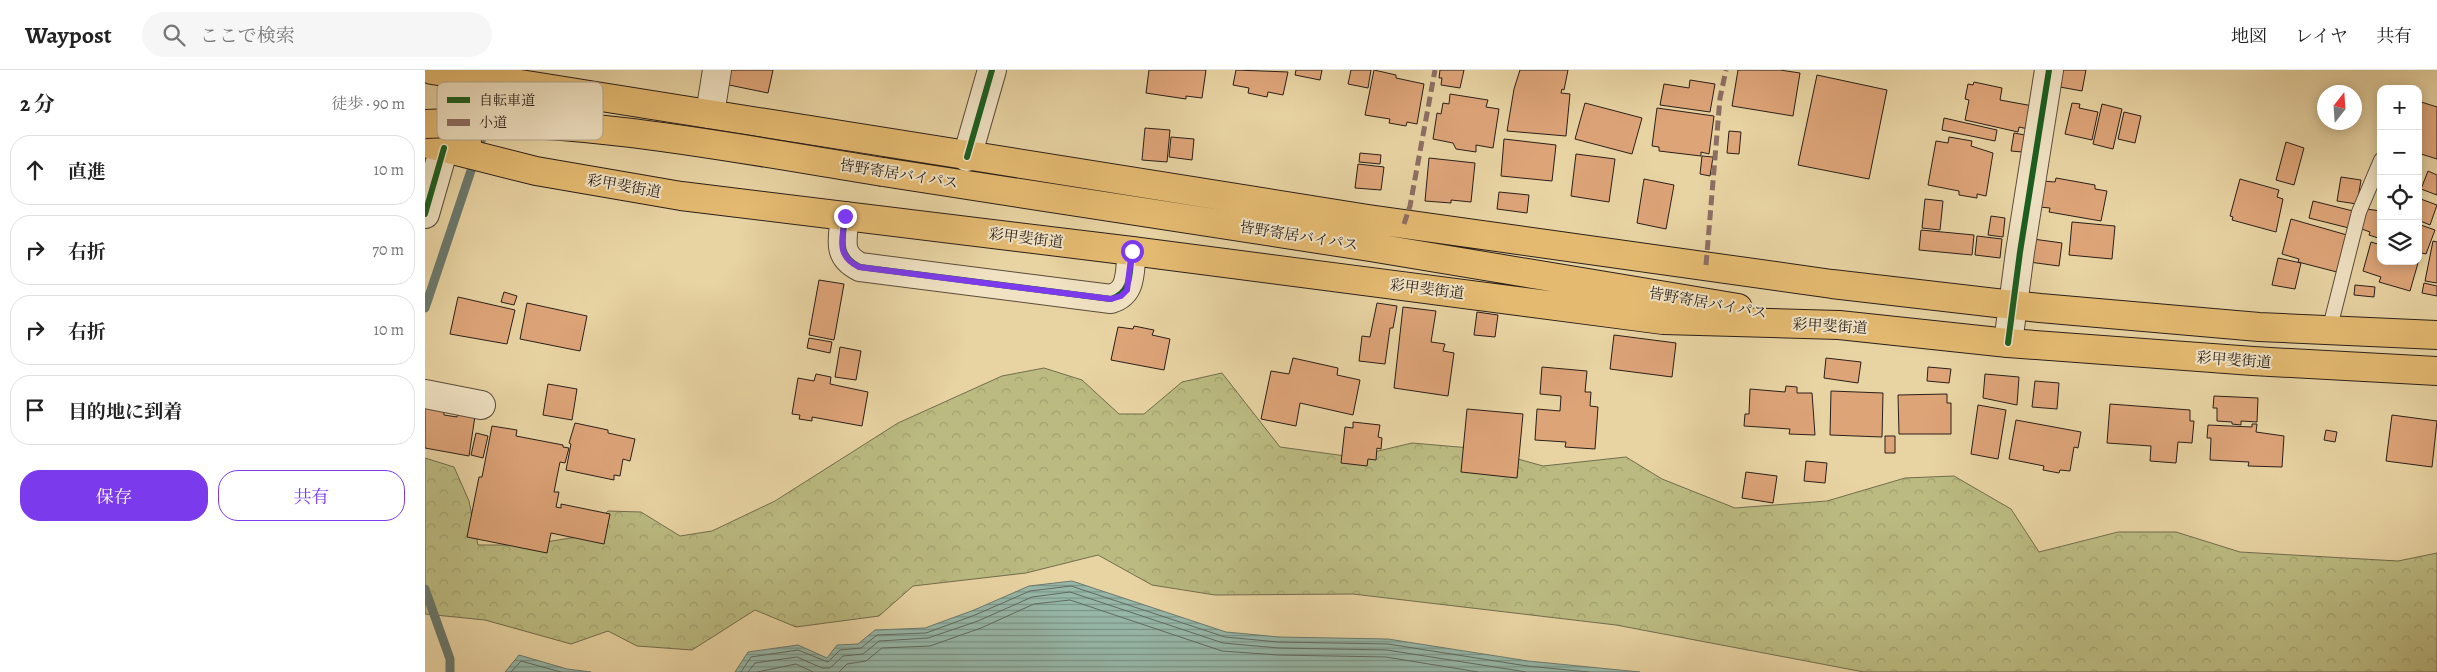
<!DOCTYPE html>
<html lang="ja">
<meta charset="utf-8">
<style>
:root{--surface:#fff;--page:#f6f6f6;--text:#222;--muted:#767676;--line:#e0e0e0;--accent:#7c3aed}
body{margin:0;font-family:Alegreya,"Noto Serif JP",serif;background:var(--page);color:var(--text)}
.controls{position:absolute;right:15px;top:15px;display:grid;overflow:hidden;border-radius:10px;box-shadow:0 2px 12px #0003}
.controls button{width:45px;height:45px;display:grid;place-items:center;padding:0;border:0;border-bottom:1px solid var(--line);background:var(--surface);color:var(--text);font:25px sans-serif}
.compass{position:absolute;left:1892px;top:15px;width:45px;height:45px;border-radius:50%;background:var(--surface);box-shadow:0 2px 12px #0003;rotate:17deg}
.stop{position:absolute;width:15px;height:15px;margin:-11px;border:4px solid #7c3aed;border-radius:50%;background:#fff}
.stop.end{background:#7c3aed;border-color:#fff;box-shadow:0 1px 5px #0008}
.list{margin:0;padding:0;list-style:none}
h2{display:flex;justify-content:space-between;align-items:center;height:65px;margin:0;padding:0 20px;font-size:21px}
h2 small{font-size:16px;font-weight:400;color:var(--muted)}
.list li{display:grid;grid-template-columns:32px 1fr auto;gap:15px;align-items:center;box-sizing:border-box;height:70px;margin:0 10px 10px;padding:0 10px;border:1px solid var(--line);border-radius:20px}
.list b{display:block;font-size:19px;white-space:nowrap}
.list em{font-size:16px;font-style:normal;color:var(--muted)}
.actions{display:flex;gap:10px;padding:15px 20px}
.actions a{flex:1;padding:11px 0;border:1px solid var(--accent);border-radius:20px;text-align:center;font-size:18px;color:var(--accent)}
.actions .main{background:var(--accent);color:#fff}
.icon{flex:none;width:28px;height:28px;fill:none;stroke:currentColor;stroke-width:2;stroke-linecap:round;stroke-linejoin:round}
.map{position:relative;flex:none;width:2012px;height:602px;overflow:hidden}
header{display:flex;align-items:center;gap:30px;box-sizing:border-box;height:70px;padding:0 25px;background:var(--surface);border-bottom:1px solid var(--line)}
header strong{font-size:24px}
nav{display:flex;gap:28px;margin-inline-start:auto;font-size:18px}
.search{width:350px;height:45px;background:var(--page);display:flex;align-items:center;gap:12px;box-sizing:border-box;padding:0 18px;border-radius:28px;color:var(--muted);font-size:19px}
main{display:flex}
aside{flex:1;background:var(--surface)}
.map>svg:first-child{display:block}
.forest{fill:url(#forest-crowns);stroke:#726d4c}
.water{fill:url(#water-rules);stroke:#6b7a6e}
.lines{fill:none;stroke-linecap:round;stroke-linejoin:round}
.shore{stroke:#606b60;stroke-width:1}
.stream{stroke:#6b7a6e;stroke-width:9}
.building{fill:#dda478;stroke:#2a1f18}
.service-casing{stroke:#5a4c3a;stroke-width:16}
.minor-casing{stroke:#5a4c3a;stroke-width:30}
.trunk-casing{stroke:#2a1f18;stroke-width:30}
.service{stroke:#f0e2c3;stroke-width:14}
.minor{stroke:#f0e2c3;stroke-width:28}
.trunk{stroke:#e4ba71;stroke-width:28}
.trunk-bridge-casing{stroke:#2a1f18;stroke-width:30;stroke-linecap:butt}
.trunk-bridge{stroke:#e4ba71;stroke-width:28}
.quiet{stroke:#8d6e63;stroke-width:5;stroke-dasharray:10 5;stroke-linecap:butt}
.cycleway-casing{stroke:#f0e2c3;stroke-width:9}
.cycleway{stroke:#1b5e20;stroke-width:6}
.route{stroke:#7c3aed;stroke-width:6}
.labels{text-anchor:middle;stroke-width:4;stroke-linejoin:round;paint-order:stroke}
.street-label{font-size:15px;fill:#2a1f18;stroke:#f0e2c3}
.key{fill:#f0e2c3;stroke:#b5a890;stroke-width:1}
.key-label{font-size:14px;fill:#2a1f18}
</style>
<header>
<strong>Waypost</strong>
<div class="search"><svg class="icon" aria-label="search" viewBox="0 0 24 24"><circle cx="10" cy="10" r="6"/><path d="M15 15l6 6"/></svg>ここで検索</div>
<nav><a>地図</a><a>レイヤ</a><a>共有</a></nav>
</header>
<main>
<aside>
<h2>2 分<small>徒歩 · 90 m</small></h2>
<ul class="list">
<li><svg class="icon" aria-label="ahead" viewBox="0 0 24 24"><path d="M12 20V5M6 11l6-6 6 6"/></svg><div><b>直進</b></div><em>10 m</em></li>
<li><svg class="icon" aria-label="right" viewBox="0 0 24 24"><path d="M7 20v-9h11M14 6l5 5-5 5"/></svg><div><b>右折</b></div><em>70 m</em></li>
<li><svg class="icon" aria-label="right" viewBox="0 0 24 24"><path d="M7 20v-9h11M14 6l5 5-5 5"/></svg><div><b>右折</b></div><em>10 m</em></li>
<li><svg class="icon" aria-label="arrive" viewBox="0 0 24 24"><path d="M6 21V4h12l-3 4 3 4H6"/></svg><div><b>目的地に到着</b></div></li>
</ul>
<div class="actions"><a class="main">保存</a><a>共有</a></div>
</aside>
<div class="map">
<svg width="2012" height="602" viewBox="0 0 2012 602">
<defs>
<pattern id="forest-crowns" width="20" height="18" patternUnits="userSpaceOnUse" patternTransform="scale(1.25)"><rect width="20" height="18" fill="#bbbb81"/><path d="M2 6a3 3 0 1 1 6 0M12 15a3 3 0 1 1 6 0" fill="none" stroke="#a1a06f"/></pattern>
<pattern id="water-rules" width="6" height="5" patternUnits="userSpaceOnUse" patternTransform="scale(1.25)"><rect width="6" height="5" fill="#97b7a8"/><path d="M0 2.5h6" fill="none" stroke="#7b9488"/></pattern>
</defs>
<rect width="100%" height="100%" fill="#e8d3a2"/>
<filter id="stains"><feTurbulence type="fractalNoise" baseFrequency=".004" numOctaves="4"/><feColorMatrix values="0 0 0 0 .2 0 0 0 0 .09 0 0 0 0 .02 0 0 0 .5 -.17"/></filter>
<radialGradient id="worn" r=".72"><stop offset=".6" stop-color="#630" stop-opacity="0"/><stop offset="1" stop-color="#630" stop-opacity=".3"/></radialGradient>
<!-- forest -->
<path class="forest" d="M 619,298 L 657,310 L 694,344 L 719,344 L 757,312 L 797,303 L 855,377 L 928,387 L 987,373 L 1057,379 L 1118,396 L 1201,387 L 1237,409 L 1310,438 L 1402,431 L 1480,408 L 1529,406 L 1586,439 L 1614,482 L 1693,462 L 1751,462 L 1815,482 L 1973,491 L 2012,483 L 2012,602 L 1439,602 L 1191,555 L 928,524 L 790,525 L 727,515 L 673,485 L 601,503 L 488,516 L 454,546 L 371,557 L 330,540 L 267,580 L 212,576 L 183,561 L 146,574 L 60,550 L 0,544 L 0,388 L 29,397 L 44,431 L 53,475 L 102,475 L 158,466 L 183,441 L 216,442 L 255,466 L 287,461 L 350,431 L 473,353 L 577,306 Z"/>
<!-- water -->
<path class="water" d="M 647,511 L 801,562 L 854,567 L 963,569 L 1103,591 L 1215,602 L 310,602 L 323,582 L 373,575 L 402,588 L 412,575 L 433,574 L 450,560 L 500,558 L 549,540 L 604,516 Z
M 94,585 L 142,599 L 166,602 L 80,602 Z"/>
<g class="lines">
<!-- shore -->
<path class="shore" d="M 86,602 L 96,591 L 136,602
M 316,602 L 326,587 L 373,580 L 403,592 L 415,580 L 436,578 L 452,565 L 501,563 L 550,545 L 605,521 L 646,516 L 800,567 L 853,572 L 963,574 L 1102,596 L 1164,602
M 323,602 L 330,593 L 372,587 L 397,598 L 405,598 L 418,586 L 438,584 L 454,571 L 503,568 L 553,551 L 607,527 L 645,522 L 798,573 L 853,578 L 962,580 L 1101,602
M 332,602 L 371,594 L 388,602
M 414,602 L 422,594 L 441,591 L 457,578 L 505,576 L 556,558 L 609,534 L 645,530 L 797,581 L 853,585 L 961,587 L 1053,602"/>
<!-- stream -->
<path class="stream" d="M 0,238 L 75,14
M 0,519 L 25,589 L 25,602"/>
</g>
<!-- building -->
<path class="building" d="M 304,0 L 348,0 L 343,23 L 304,15 L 302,11 Z
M 724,0 L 781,0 L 777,28 L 761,26 L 761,29 L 721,23 Z
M 811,0 L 863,2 L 858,25 L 843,22 L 842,27 L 823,23 L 824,18 L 808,15 Z
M 871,0 L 897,0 L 895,10 L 870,5 Z
M 926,0 L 946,0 L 943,18 L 923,14 Z
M 949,0 L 971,5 L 971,8 L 999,14 L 992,54 L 982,52 L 981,56 L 964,53 L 965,49 L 940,45 Z
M 1015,0 L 1039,0 L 1035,18 L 1016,15 L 1017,8 L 1014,8 Z
M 1095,0 L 1143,0 L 1139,20 L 1137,19 L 1136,23 L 1145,24 L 1141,66 L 1082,61 L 1089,19 Z
M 1313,0 L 1355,0 L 1375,3 L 1368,46 L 1307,36 Z
M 1637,0 L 1661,0 L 1657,21 L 1635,17 Z
M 1392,5 L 1462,20 L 1444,109 L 1373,95 Z
M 1265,10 L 1290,14 L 1285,42 L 1235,35 L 1239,14 L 1264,18 Z
M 1549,12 L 1577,18 L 1575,30 L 1608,36 L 1603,59 L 1594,57 L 1593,62 L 1540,50 L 1544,30 L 1540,29 L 1543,14 L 1548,15 Z
M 1025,24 L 1063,30 L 1061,37 L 1074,39 L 1068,78 L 1051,75 L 1051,82 L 1031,79 L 1028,73 L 1008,69 L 1012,43 L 1016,44 L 1018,33 L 1024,34 Z
M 1993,31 L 2012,37 L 2012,89 L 1993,83 Z
M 1160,33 L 1217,48 L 1207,84 L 1150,69 Z
M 1647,33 L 1655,34 L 1654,38 L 1673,42 L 1667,70 L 1640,64 Z
M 1677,34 L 1697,39 L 1688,79 L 1668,74 Z
M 1232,38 L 1289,46 L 1284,84 L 1276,82 L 1276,86 L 1234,81 L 1234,77 L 1227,76 Z
M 1699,42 L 1716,46 L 1710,73 L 1693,69 Z
M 1519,48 L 1572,60 L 1570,71 L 1517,60 Z
M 720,58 L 745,60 L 742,92 L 717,90 Z
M 1304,61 L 1316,62 L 1314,84 L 1302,83 Z
M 1589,63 L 1600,65 L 1597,82 L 1586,81 Z
M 746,67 L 769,69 L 767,90 L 744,87 Z
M 1524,67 L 1547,71 L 1546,76 L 1568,83 L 1561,126 L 1552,124 L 1552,128 L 1534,125 L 1534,121 L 1503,115 L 1511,71 L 1523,73 Z
M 1079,69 L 1131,75 L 1127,111 L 1076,106 Z
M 1861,72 L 1879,78 L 1869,115 L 1851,110 Z
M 935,83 L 956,85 L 955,94 L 934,92 Z
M 1151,84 L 1190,89 L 1184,132 L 1146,126 Z
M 1277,86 L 1288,87 L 1285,106 L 1275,104 Z
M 1004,88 L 1050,93 L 1046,132 L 1026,130 L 1026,133 L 1000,131 Z
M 933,94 L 959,97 L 956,120 L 930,118 Z
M 2003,101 L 2012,105 L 2012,125 L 1996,119 Z
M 1916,107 L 1936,110 L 1932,134 L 1912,131 Z
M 1631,108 L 1670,115 L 1670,119 L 1682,121 L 1676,151 L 1624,142 L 1625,138 L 1615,137 L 1618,111 L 1630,112 Z
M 1219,109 L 1249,115 L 1241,159 L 1212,153 Z
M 1815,109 L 1854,120 L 1852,127 L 1858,129 L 1851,162 L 1807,150 L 1808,147 L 1805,146 Z
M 1074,122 L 1104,125 L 1102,143 L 1072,139 Z
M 1993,128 L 2012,135 L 2005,155 L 1993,150 Z
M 1500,129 L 1518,131 L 1515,160 L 1497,158 Z
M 1888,131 L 1928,141 L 1924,158 L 1884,148 Z
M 1941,139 L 1956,141 L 1956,169 L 1944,165 L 1945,162 L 1934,158 Z
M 1566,146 L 1580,148 L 1578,167 L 1563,165 Z
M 1866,149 L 1922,165 L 1912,202 L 1873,192 L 1874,189 L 1857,184 Z
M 1647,152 L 1690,156 L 1687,189 L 1644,185 Z
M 1993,154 L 2010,160 L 2001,184 L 1993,182 Z
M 1496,160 L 1549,165 L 1547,185 L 1494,180 Z
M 1552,166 L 1577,169 L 1575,188 L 1550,185 Z
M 1608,169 L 1637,173 L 1634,196 L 1604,192 Z
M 2008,171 L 2012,172 L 2012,213 L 2000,211 Z
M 1946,172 L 1956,175 L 1956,191 L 1993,191 L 1993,185 L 1995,186 L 1985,221 L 1954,212 L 1956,207 L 1938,201 Z
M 1853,188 L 1876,193 L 1870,219 L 1847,215 Z
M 394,210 L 419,214 L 409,270 L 384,265 Z
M 1999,213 L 2012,216 L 2012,226 L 1997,223 Z
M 1930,215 L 1950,217 L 1949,227 L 1929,225 Z
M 79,222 L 92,226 L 89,235 L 76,232 Z
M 33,227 L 90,240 L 82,274 L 25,264 Z
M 102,233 L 162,246 L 155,281 L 95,269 Z
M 952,233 L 972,236 L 968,258 L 965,258 L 960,294 L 934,291 L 937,266 L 945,267 Z
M 978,237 L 1011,241 L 1006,272 L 1020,274 L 1018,281 L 1029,283 L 1023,326 L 969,318 Z
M 1052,242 L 1073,245 L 1070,267 L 1049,265 Z
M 709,256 L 729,260 L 727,265 L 745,269 L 739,300 L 686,290 L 693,257 L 708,259 Z
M 1189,265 L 1251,273 L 1247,307 L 1185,299 Z
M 384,268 L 407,272 L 405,283 L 382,278 Z
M 415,277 L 436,281 L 431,310 L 410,307 Z
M 868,288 L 913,298 L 912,305 L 935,310 L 928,345 L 875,333 L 871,356 L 836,349 L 846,301 L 864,304 Z
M 1401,288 L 1436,292 L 1433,313 L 1399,308 Z
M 1117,297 L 1162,301 L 1160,322 L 1166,322 L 1165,336 L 1173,337 L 1170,379 L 1140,377 L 1141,372 L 1110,370 L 1112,339 L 1135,341 L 1136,326 L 1115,324 Z
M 1503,297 L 1526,299 L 1524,313 L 1502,311 Z
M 391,304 L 406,307 L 405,314 L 443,322 L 437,356 L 387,347 L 387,351 L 374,349 L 375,345 L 367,344 L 373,308 L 389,311 Z
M 1560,304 L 1594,307 L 1592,335 L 1558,328 Z
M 1610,311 L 1634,313 L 1632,339 L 1607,337 Z
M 123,314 L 152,319 L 147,350 L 118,345 Z
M 1361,316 L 1372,317 L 1372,323 L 1387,323 L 1390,365 L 1364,364 L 1365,359 L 1319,356 L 1320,344 L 1324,344 L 1325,319 L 1360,322 Z
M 1406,321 L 1458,323 L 1457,367 L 1405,365 Z
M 1522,324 L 1522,333 L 1526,333 L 1526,364 L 1474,364 L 1473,325 Z
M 1789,326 L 1833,328 L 1832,352 L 1816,351 L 1816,355 L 1807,354 L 1807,352 L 1792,351 L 1792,338 L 1788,338 Z
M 1685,334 L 1765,340 L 1765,351 L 1769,351 L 1767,373 L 1753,372 L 1751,393 L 1725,391 L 1726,376 L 1682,373 Z
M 1553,335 L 1581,340 L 1573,389 L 1546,384 Z
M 0,337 L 19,340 L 19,345 L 32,347 L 33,343 L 50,346 L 44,386 L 0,378 Z
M 1042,339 L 1098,344 L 1092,408 L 1036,402 Z
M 1967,345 L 2012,351 L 2007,397 L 1961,391 Z
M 1591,350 L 1656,362 L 1653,378 L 1649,377 L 1645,401 L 1635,400 L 1634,403 L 1618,400 L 1619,396 L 1584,389 Z
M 928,352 L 955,355 L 953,367 L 957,368 L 956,379 L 952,378 L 951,390 L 943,389 L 942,396 L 916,393 L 920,357 L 928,358 Z
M 150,353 L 183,360 L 183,363 L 210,369 L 205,391 L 198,389 L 195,406 L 189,405 L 189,410 L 141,400 L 146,374 L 144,373 Z
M 1827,354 L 1832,354 L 1831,362 L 1859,366 L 1857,397 L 1823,396 L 1824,392 L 1785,390 L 1786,368 L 1782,368 L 1783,355 L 1827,357 Z
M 67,356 L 92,360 L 91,366 L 138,375 L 138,377 L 144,378 L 140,393 L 135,392 L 129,422 L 134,422 L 131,437 L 136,438 L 136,434 L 185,444 L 179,474 L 126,463 L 122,483 L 42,467 L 54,407 L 57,407 Z
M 1901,360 L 1912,362 L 1910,372 L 1899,370 Z
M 51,363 L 63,366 L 58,388 L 46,385 Z
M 1460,366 L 1470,366 L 1470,383 L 1460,383 Z
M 1381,391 L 1402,393 L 1400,413 L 1379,411 Z
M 1321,402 L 1352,406 L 1348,433 L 1317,428 Z"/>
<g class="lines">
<!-- service casing -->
<g class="service-casing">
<path id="service" d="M 1904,261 L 1934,142 L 1956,90"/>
</g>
<!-- minor casing -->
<g class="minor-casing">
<path id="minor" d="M 285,44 L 292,0
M 542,87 L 567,0
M 0,144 L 19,78
M 420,146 C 418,169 411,185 435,197 L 686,229 C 708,222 704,202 707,181
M 1583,273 L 1595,182 L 1624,0
M 0,324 L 56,335"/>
</g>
<!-- trunk casing -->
<g class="trunk-casing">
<path id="trunk" d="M 7,0 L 943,149 L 1407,214 L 1615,238 L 1834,257 L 2012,265
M 39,7 C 33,29 23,54 42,72
M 0,73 L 111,101 L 256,126 L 707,181 L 1238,250 L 1414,255 L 1583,273 L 1828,291 L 2012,301
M 458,102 L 945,177 L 1313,238"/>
</g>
<!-- service -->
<use href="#service" class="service"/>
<!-- minor -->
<use href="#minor" class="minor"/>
<!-- trunk -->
<use href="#trunk" class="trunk"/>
<!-- trunk-bridge casing -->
<g class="trunk-bridge-casing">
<path id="trunk-bridge" d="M 0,54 C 154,46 307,78 458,102"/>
</g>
<!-- trunk-bridge -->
<use href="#trunk-bridge" class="trunk-bridge"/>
<!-- quiet -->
<path class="quiet" d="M 979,154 L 985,136 L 1010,0
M 1281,195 L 1295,28 L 1301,0"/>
<!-- cycleway casing -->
<g class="cycleway-casing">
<path id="cycleway" d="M 542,87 L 567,0
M 0,144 L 19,78
M 420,146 C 418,169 411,185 435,197 L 686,229 C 708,222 704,202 707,181
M 1583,273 L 1595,182 L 1624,0"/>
</g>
<!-- cycleway -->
<use href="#cycleway" class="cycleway"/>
</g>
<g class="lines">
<!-- route -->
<path class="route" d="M 420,146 C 418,169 410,185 434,197 L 686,229 L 696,226 L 702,220 L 707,181"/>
</g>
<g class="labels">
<!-- street labels -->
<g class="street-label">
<text transform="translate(474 104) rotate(9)" y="5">皆野寄居バイパス</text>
<text transform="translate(199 116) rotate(10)" y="5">彩甲斐街道</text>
<text transform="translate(874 166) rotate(9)" y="5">皆野寄居バイパス</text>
<text transform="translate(601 168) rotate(7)" y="5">彩甲斐街道</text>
<text transform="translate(1002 219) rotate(7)" y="5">彩甲斐街道</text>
<text transform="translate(1283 233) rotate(10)" y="5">皆野寄居バイパス</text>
<text transform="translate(1405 256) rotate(3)" y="5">彩甲斐街道</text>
<text transform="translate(1809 290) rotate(4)" y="5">彩甲斐街道</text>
</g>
</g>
<!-- legend -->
<rect x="12" y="12" width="166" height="58" rx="8" class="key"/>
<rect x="22" y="27" width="23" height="6" fill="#1b5e20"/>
<rect x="22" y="49" width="23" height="7" fill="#8d6e63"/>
<g class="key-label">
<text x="54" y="35">自転車道</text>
<text x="54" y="57">小道</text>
</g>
<rect width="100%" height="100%" filter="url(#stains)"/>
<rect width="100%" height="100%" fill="url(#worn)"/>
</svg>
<div class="controls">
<button>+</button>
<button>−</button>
<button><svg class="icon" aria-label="locate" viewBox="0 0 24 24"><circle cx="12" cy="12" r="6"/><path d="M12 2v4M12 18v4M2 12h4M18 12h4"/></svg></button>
<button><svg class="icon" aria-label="layers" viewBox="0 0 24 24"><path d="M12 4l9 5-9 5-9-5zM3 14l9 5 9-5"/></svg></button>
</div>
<svg class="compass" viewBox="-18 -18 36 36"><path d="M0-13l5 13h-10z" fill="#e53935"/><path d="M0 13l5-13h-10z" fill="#767676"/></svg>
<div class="stop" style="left:707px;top:181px"></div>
<div class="stop end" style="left:420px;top:146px"></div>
</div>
</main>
